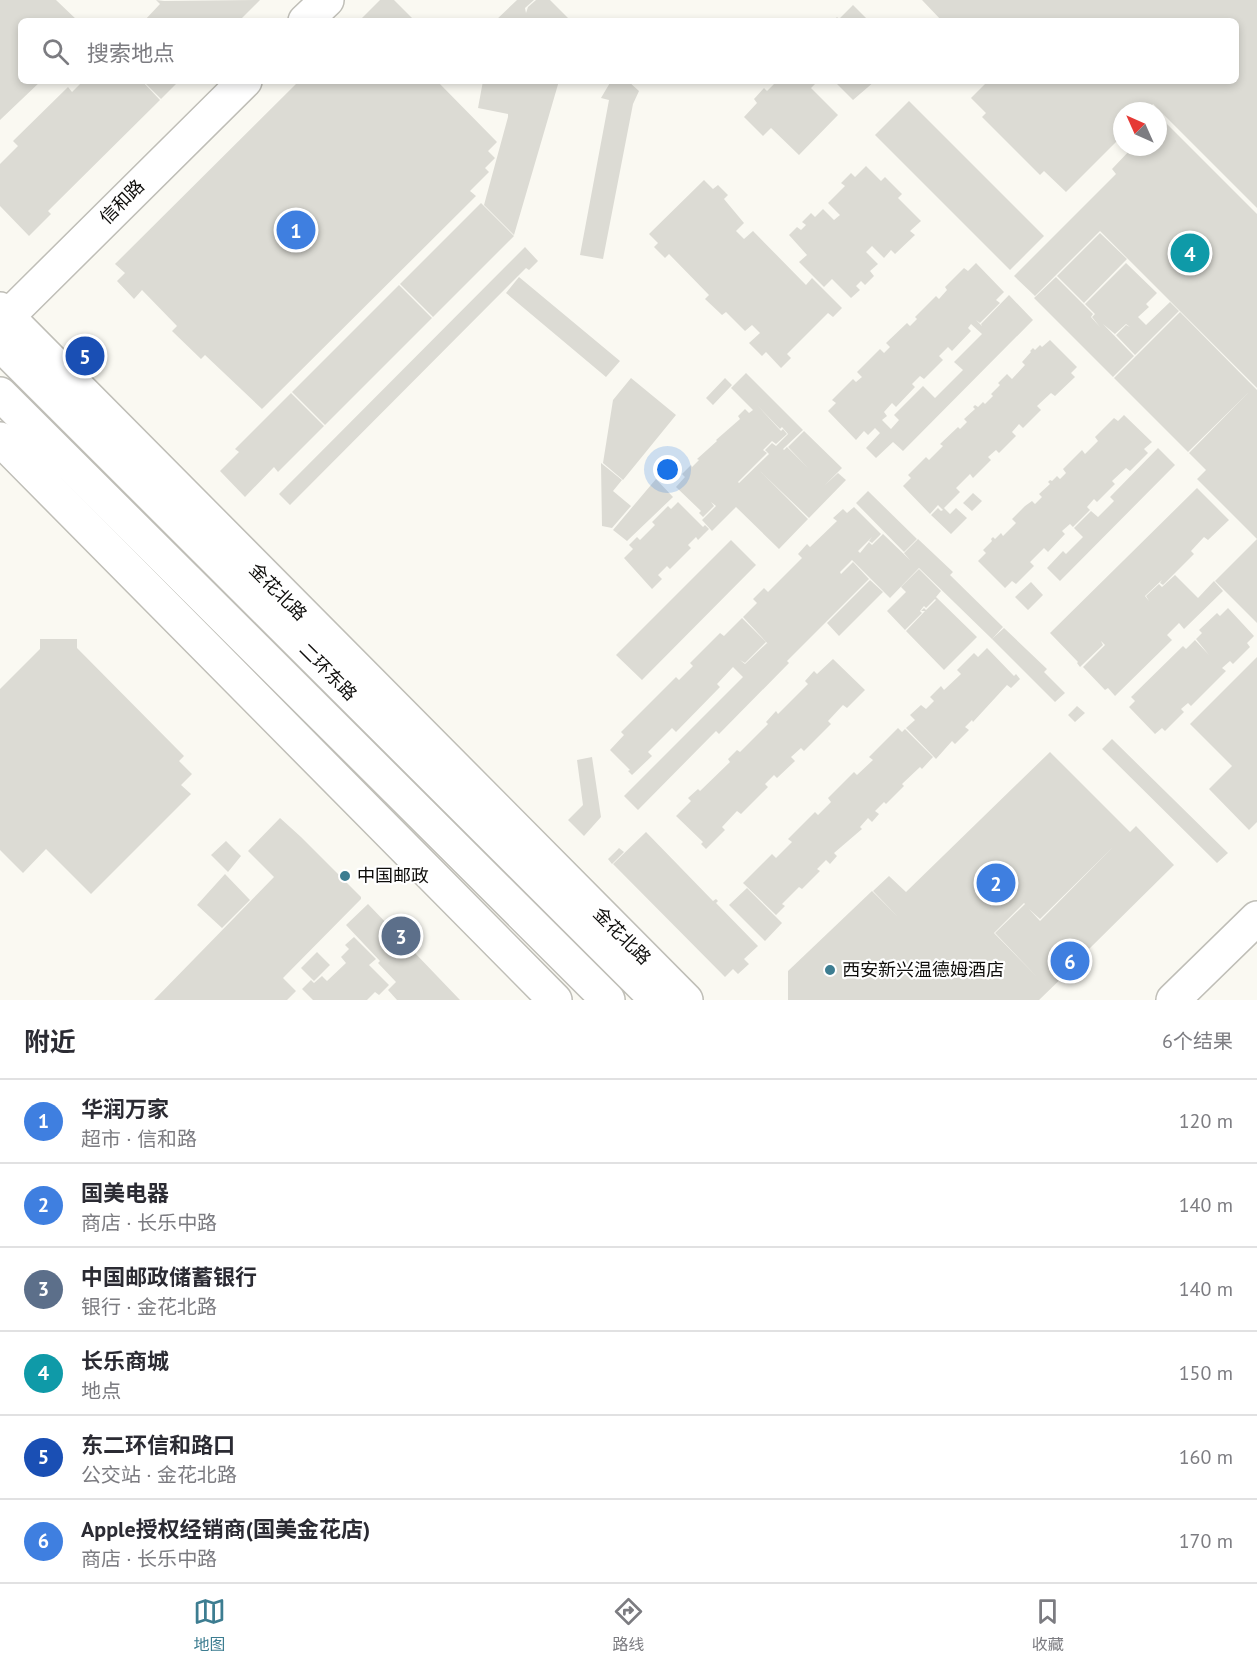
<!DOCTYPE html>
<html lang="zh">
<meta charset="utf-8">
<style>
:root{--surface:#fff;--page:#f2f2f3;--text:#2b2b33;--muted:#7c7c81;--line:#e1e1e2;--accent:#3d7d91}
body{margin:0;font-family:"PT Sans","Noto Sans SC",sans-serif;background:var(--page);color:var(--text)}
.compass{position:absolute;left:1113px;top:102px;width:54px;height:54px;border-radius:50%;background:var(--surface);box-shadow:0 3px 9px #0003;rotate:315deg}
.you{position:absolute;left:668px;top:470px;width:21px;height:21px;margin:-15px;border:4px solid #fff;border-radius:50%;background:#1a73e8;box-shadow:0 0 0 9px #1a73e833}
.badge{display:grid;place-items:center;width:39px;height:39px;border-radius:50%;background:var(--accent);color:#fff;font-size:20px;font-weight:700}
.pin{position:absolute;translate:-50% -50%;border:3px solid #fff;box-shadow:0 2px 6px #0006}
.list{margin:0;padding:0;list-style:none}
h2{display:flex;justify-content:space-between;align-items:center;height:78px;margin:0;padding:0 24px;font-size:26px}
h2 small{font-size:20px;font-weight:400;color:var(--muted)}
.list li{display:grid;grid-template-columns:39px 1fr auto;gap:18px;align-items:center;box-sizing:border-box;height:84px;padding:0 24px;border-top:2px solid var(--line)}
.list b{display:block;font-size:22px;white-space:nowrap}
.list p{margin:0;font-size:20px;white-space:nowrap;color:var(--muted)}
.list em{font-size:20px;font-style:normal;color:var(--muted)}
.icon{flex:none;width:33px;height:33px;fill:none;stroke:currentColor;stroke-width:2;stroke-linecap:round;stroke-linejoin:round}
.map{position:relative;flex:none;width:1257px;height:1000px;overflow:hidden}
.search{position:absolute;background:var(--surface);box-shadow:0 3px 9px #0003;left:18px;right:18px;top:18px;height:66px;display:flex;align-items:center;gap:15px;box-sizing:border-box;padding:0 21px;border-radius:9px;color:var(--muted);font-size:22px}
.sheet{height:582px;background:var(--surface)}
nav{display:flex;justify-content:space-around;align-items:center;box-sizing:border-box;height:84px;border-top:2px solid var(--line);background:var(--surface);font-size:16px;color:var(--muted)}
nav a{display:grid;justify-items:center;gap:3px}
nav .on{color:var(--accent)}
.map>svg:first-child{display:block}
.building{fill:#dcdbd4;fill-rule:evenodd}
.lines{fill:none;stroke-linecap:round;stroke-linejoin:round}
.tertiary-casing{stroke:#bfbeb7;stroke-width:36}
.secondary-casing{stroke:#bfbeb7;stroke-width:36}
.primary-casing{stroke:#bfbeb7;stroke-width:36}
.trunk-casing{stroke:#bfbeb7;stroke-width:36}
.tertiary{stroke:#fff;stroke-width:33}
.secondary{stroke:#fff;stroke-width:33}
.primary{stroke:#fff;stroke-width:33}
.trunk{stroke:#fff;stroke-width:33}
.poi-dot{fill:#3d7d91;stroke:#fff;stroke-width:2}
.labels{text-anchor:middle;stroke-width:4.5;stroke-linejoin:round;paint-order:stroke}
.street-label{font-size:18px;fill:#0f0e0c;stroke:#fff}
.poi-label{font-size:18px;fill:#0f0e0c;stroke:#fff;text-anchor:start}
</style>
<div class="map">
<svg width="1257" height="1000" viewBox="0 0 1257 1000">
<rect width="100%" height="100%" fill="#faf9f2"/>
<!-- building -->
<path class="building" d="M 0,0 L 56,0 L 78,21 L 21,21 L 21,81 L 41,81 L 0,120 Z
M 156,0 L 164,1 L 260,0 L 239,21 L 144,21 L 160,4 Z
M 380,0 L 394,0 L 415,21 L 359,21 Z
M 517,0 L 534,0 L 525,8 L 526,13 L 528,7 L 536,0 L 550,0 L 571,21 L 495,21 Z
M 922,0 L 1257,0 L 1257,208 L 1153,104 L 1147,111 L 1122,111 L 1122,136 L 1066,192 L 1044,171 L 1040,175 L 982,117 L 986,113 L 971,98 L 988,81 L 1236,81 L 1236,21 L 942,21 Z
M 853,5 L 869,21 L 833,21 L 837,17 L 839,19 Z
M 83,81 L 142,81 L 160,100 L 48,211 L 51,214 L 29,236 L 0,206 L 0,164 L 18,146 L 13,141 L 68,87 L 72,92 Z
M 143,81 L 179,81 L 161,99 Z
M 299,81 L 437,81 L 497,142 L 488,151 L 495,158 L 485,168 L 489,172 L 470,191 L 476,196 L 262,409 L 205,355 L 201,359 L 172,331 L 177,326 L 142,290 L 134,299 L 117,281 L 125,273 L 115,264 Z
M 483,81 L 559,81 L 514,235 L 484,205 L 508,117 L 508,114 L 478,108 Z
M 611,81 L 628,81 L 639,91 L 633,104 L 603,259 L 580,255 L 609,100 L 601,98 Z
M 770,81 L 818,81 L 811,88 L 838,115 L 799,155 L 771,128 L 763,136 L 744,117 L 757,103 L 754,99 L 764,88 L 767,91 L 774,84 Z
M 834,81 L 875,81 L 853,100 Z
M 909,101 L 1044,236 L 1010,270 L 875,135 Z
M 1163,120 L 1257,214 L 1257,388 L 1100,231 L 1035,296 L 1014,276 L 1116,174 L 1112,169 L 1131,149 L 1136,154 L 1143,147 L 1158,147 L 1158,125 Z
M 866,166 L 881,181 L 885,177 L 902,194 L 898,198 L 921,221 L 910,231 L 915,235 L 895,254 L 891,250 L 884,258 L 872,246 L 866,252 L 878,264 L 870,271 L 874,276 L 865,285 L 861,281 L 856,286 L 860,290 L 851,298 L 832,279 L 824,287 L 799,262 L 807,255 L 789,235 L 797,227 L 801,230 L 806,225 L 802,222 L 811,213 L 815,217 L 823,209 L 834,220 L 840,215 L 828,203 L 845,186 L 841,183 L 851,173 L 855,177 Z
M 704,180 L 713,189 L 718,185 L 728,195 L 724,199 L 744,223 L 736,231 L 744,239 L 753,231 L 806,285 L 812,278 L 842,308 L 833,317 L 828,313 L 787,354 L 791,358 L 781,368 L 766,352 L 762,356 L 749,343 L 760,333 L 752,325 L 745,331 L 726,312 L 722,315 L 705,299 L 709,295 L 669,254 L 665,258 L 654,247 L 658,243 L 649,234 Z
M 481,203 L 514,236 L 433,317 L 400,284 Z
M 1100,233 L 1127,259 L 1084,303 L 1057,276 Z
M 525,247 L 538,261 L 529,270 L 526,268 L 290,505 L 279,494 Z
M 976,263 L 1004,292 L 996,300 L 1000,303 L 980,323 L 976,320 L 982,326 L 981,324 L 1009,295 L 1033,320 L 903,451 L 893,442 L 876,458 L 866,448 L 880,433 L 875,428 L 868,435 L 864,431 L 856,440 L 828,411 L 836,403 L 832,400 L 853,379 L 856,382 L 862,377 L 857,372 L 880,349 L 884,353 L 890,347 L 886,343 L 907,323 L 910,326 L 917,319 L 915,317 L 936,296 L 939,299 L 947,290 L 945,287 L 964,268 L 968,271 ZM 971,324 L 982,334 L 954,362 L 963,370 L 935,398 L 923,386 L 894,415 L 899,420 L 891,429 L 882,420 L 887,416 L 884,412 L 892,403 L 896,407 L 915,387 L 912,384 L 920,376 L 924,379 L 943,360 L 939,356 L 948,347 L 952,351 L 971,331 L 968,328 Z
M 1126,263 L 1157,293 L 1146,304 L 1149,307 L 1138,317 L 1146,325 L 1170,302 L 1179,311 L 1135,355 L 1116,335 L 1126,325 L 1130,327 L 1126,324 L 1115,334 L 1103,324 L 1134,356 L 1113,377 L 1034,298 L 1056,277 L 1093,314 L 1091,317 L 1100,327 L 1092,317 L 1095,314 L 1085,304 Z
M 519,277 L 620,361 L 606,377 L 506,293 Z
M 399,285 L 432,318 L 325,425 L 292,392 Z
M 1180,312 L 1257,390 L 1257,623 L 1215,581 L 1257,539 L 1197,479 L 1206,470 L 1189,453 L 1249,392 L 1188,452 L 1114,378 Z
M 1050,340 L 1077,367 L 1071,373 L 1075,377 L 1055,396 L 1051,393 L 1037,406 L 1041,410 L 1023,428 L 1019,424 L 1012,432 L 1016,436 L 999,453 L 996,450 L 988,457 L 991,460 L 973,478 L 970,474 L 956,488 L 960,492 L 944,508 L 950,514 L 956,508 L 967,518 L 951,534 L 931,515 L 938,508 L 941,511 L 943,510 L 938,505 L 930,514 L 903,486 L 911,478 L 908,475 L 926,457 L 929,460 L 943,446 L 940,444 L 958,427 L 960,429 L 967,422 L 964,419 L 975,409 L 973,407 L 975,405 L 978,407 L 983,402 L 985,404 L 993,396 L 991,394 L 1000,385 L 998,383 L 1007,374 L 1012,379 L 1025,365 L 1022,362 L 1031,352 L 1030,351 L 1033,348 L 1035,350 L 1040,345 L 1042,347 Z
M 746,373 L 803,430 L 783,449 L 784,450 L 787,447 L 808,468 L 788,447 L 804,431 L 842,468 L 825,485 L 838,473 L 846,480 L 809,518 L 760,471 L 808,519 L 779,549 L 736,507 L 712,531 L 702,520 L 716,506 L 711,502 L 714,506 L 703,517 L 699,513 L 701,511 L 676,487 L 685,477 L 682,474 L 691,465 L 692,467 L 699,460 L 697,459 L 717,441 L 716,440 L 740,419 L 738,416 L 745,409 L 749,413 L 753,410 L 731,388 ZM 757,405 L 780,429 L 782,427 L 788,434 L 776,446 L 772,443 L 765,450 L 769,454 L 739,483 L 738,482 L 767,453 L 763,450 L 772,441 L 776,444 L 787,434 L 783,429 L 781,431 Z
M 631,378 L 676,415 L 623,480 L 603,463 L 613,400 Z
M 725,378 L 732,385 L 713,405 L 706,398 Z
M 291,393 L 324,426 L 278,472 L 274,467 L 245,497 L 220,471 L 239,452 L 235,449 Z
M 1124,415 L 1152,442 L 1144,449 L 1148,453 L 1130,471 L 1126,468 L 1112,481 L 1115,484 L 1097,502 L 1094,499 L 1087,507 L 1090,510 L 1073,527 L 1070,524 L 1062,531 L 1065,534 L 1048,552 L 1044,548 L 1030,562 L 1034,566 L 1016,584 L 1012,581 L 1005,588 L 978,561 L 986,553 L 983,550 L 992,541 L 991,539 L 993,537 L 995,539 L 1001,533 L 1003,536 L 1016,523 L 1012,519 L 1025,506 L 1032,501 L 1035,504 L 1042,497 L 1039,494 L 1050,484 L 1048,482 L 1050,480 L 1052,481 L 1057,476 L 1060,479 L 1066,473 L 1063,469 L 1082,450 L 1085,454 L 1098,441 L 1095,437 L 1114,418 L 1118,421 Z
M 1158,448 L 1175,465 L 1060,581 L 1047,568 L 1063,551 L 1066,554 L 1083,537 L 1074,528 L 1091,511 L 1098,517 L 1114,501 L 1110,497 Z
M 601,463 L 622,480 L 613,491 L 631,506 L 612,528 L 602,526 Z
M 656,479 L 673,497 L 627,541 L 613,530 Z
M 1197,488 L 1229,520 L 1208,540 L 1204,537 L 1191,551 L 1194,554 L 1163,585 L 1160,583 L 1162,580 L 1145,596 L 1149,601 L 1146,596 L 1159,584 L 1162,587 L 1175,575 L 1198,598 L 1214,581 L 1223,591 L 1184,629 L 1179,623 L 1167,635 L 1172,640 L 1115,696 L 1108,688 L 1105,690 L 1083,667 L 1105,645 L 1101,641 L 1103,645 L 1080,667 L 1077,663 L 1078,662 L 1050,633 Z
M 868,491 L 917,539 L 904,552 L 856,503 Z
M 973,493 L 982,501 L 972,511 L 963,503 Z
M 678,502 L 703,527 L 705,525 L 709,529 L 698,540 L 696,537 L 688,545 L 691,548 L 670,569 L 667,566 L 658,575 L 662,579 L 652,589 L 624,558 L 633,549 L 629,545 L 637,537 L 640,540 L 655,525 L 652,522 L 668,506 L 671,509 Z
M 854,507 L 881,534 L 872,543 L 869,541 L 872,537 L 858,551 L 860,553 L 869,542 L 872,545 L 883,534 L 910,560 L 904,553 L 918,539 L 953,572 L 950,575 L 1003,627 L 992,639 L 919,568 L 890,598 L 852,560 L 840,572 L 841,574 L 853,562 L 869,579 L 787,661 L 789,663 L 719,734 L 716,731 L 638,810 L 624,796 L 743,677 L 733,667 L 717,684 L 720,687 L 676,732 L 672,728 L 648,752 L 652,756 L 632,775 L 628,771 L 630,770 L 610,750 L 624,735 L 621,732 L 676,677 L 679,680 L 693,666 L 690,663 L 720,633 L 724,636 L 742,618 L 766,642 L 745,663 L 740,660 L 745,664 L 767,643 L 769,645 L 743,617 L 757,603 L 753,599 L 764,588 L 768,592 L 802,558 L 798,554 L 807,544 L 810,547 L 837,521 L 833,518 L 843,509 L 847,513 Z
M 731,540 L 756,565 L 642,680 L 616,655 Z
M 919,569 L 941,591 L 936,597 L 977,637 L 944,670 L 906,631 L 925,611 L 921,611 L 924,608 L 926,610 L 936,600 L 935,599 L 926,608 L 924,606 L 920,611 L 922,613 L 905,630 L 887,611 L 906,592 L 901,587 Z
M 870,580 L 883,592 L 839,636 L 827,623 Z
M 1031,582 L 1043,595 L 1028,610 L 1015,597 Z
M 1228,608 L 1254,636 L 1247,643 L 1250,647 L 1233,664 L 1230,661 L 1222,668 L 1226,671 L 1191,706 L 1188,703 L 1181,709 L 1184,712 L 1165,731 L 1162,728 L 1155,734 L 1129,707 L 1135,701 L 1131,697 L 1183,646 L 1186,649 L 1195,640 L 1209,655 L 1196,639 L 1202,633 L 1199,630 L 1217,613 L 1220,616 Z
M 1004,628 L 1047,669 L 1044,672 L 1065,693 L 1055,702 L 992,639 Z
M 40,639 L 77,639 L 77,648 L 184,756 L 179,761 L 192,774 L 181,785 L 191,794 L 91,894 L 46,849 L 23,873 L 0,850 L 0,689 L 40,649 Z
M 987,648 L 1014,676 L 1016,674 L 1020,679 L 1011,688 L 1007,685 L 973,722 L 972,720 L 965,727 L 969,730 L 955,744 L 952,741 L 936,759 L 906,728 L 915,720 L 910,715 L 921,705 L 926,709 L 934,701 L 930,697 L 941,686 L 944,690 L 961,674 L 957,670 L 974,653 L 978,657 Z
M 1257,657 L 1257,822 L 1249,830 L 1209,789 L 1232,766 L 1190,724 Z
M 833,659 L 865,690 L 847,708 L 843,705 L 828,721 L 831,724 L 804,751 L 801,748 L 791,757 L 795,761 L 777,778 L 774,775 L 765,784 L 768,787 L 741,814 L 737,811 L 722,827 L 725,830 L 706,849 L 701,844 L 703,842 L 676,816 L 691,801 L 688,798 L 698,789 L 700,791 L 730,762 L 728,759 L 737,750 L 740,752 L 768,724 L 766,722 L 776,711 L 778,714 L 808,684 L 805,681 L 814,671 L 817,674 Z
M 1077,706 L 1085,713 L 1075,722 L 1068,715 Z
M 898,728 L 902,732 L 905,729 L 933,757 L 922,769 L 920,767 L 902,784 L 904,786 L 886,804 L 884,802 L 875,811 L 879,814 L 872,822 L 868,818 L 860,827 L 862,829 L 834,853 L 837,856 L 830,864 L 826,860 L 817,869 L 820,871 L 802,889 L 799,887 L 782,904 L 785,906 L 776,915 L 743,883 L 772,854 L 776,858 L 792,842 L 788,839 L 815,812 L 818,815 L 831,802 L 828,798 L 854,772 L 857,775 L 873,760 L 869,757 Z
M 1112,739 L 1228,853 L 1217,863 L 1102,749 Z
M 1050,752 L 1130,832 L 1136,826 L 1174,865 L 1088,950 L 1091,952 L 1072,971 L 1070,970 L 1039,1000 L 788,1000 L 788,971 L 872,891 L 898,917 L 873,891 L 889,876 L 906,892 ZM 1113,847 L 1040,921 L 1029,909 L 1040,919 ZM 1024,903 L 1025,904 L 995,933 L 1038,978 L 994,933 Z
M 592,757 L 601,817 L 584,836 L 568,820 L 583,805 L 577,760 Z
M 280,818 L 301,837 L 361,897 L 361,899 L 283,978 L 296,991 L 287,1000 L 154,1000 L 274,877 L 248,851 Z
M 646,832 L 713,901 L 716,899 L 718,901 L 716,903 L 758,946 L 744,959 L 749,964 L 738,974 L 733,969 L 725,977 L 613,864 Z
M 226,841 L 241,856 L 228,872 L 211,855 Z
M 619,848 L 624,852 L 612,864 L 608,859 Z
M 225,874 L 250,900 L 222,928 L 197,905 Z
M 747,888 L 782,923 L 765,941 L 729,905 Z
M 368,904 L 460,1000 L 397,1000 L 388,990 L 396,982 L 378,963 L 380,961 L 346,925 Z
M 354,937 L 376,959 L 369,965 L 389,985 L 379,995 L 375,992 L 367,1000 L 313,1000 L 302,989 L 311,980 L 314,983 L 322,976 L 327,981 L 346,963 L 341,957 L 349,949 L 345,945 Z
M 317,952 L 330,965 L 314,981 L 301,968 Z"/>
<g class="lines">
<!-- tertiary casing -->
<g class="tertiary-casing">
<path id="tertiary" d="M 305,21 L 327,0
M 0,324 L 245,81"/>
</g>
<!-- secondary casing -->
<g class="secondary-casing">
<path id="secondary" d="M 0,309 L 686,1000
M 0,439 L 555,1000"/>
</g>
<!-- primary casing -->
<g class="primary-casing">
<path id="primary" d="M 1173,1000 L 1257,918"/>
</g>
<!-- trunk casing -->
<g class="trunk-casing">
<path id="trunk" d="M 0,344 L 657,1000
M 0,394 L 608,1000"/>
</g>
<!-- tertiary -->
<use href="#tertiary" class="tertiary"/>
<!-- secondary -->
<use href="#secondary" class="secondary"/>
<!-- primary -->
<use href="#primary" class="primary"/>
<!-- trunk -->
<use href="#trunk" class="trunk"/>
</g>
<!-- markers -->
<g class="poi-dot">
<circle cx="345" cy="876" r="6"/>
<circle cx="830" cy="970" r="6"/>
</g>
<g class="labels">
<!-- street labels -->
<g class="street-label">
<text transform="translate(122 202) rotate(-45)" y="6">信和路</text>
<text transform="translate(278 592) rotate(45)" y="6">金花北路</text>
<text transform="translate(328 672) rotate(45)" y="6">二环东路</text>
<text transform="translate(622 936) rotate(45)" y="6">金花北路</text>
</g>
<!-- poi labels -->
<g class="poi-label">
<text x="357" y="882">中国邮政</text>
<text x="842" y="976">西安新兴温德姆酒店</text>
</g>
</g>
</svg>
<svg class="compass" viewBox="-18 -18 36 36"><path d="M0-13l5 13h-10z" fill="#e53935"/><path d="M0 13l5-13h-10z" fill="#7c7c81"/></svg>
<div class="you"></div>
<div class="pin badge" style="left:296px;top:230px;background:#3f7fe0">1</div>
<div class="pin badge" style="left:996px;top:883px;background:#3f7fe0">2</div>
<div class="pin badge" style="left:401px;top:936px;background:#5c6f8a">3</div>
<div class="pin badge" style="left:1190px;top:253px;background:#0f9aa8">4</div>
<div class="pin badge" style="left:85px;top:356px;background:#1a4fb4">5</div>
<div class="pin badge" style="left:1070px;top:961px;background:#3f7fe0">6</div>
<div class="search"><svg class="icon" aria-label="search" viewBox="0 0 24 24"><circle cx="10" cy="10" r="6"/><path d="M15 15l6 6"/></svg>搜索地点</div>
</div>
<section class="sheet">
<h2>附近<small>6个结果</small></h2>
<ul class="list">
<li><span class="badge" style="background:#3f7fe0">1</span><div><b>华润万家</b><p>超市 · 信和路</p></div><em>120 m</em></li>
<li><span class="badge" style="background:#3f7fe0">2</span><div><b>国美电器</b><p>商店 · 长乐中路</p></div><em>140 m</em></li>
<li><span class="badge" style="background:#5c6f8a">3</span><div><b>中国邮政储蓄银行</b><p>银行 · 金花北路</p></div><em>140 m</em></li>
<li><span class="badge" style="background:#0f9aa8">4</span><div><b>长乐商城</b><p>地点</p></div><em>150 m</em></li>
<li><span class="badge" style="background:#1a4fb4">5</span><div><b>东二环信和路口</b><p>公交站 · 金花北路</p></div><em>160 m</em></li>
<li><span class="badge" style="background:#3f7fe0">6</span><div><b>Apple授权经销商(国美金花店)</b><p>商店 · 长乐中路</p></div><em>170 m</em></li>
</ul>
</section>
<nav>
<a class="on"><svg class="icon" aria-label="map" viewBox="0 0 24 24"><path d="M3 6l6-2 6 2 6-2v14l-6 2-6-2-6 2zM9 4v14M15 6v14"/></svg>地图</a>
<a><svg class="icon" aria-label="directions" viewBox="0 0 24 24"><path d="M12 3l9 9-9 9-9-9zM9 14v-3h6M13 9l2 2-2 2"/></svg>路线</a>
<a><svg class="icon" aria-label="saved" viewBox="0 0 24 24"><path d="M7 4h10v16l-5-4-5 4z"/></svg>收藏</a>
</nav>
